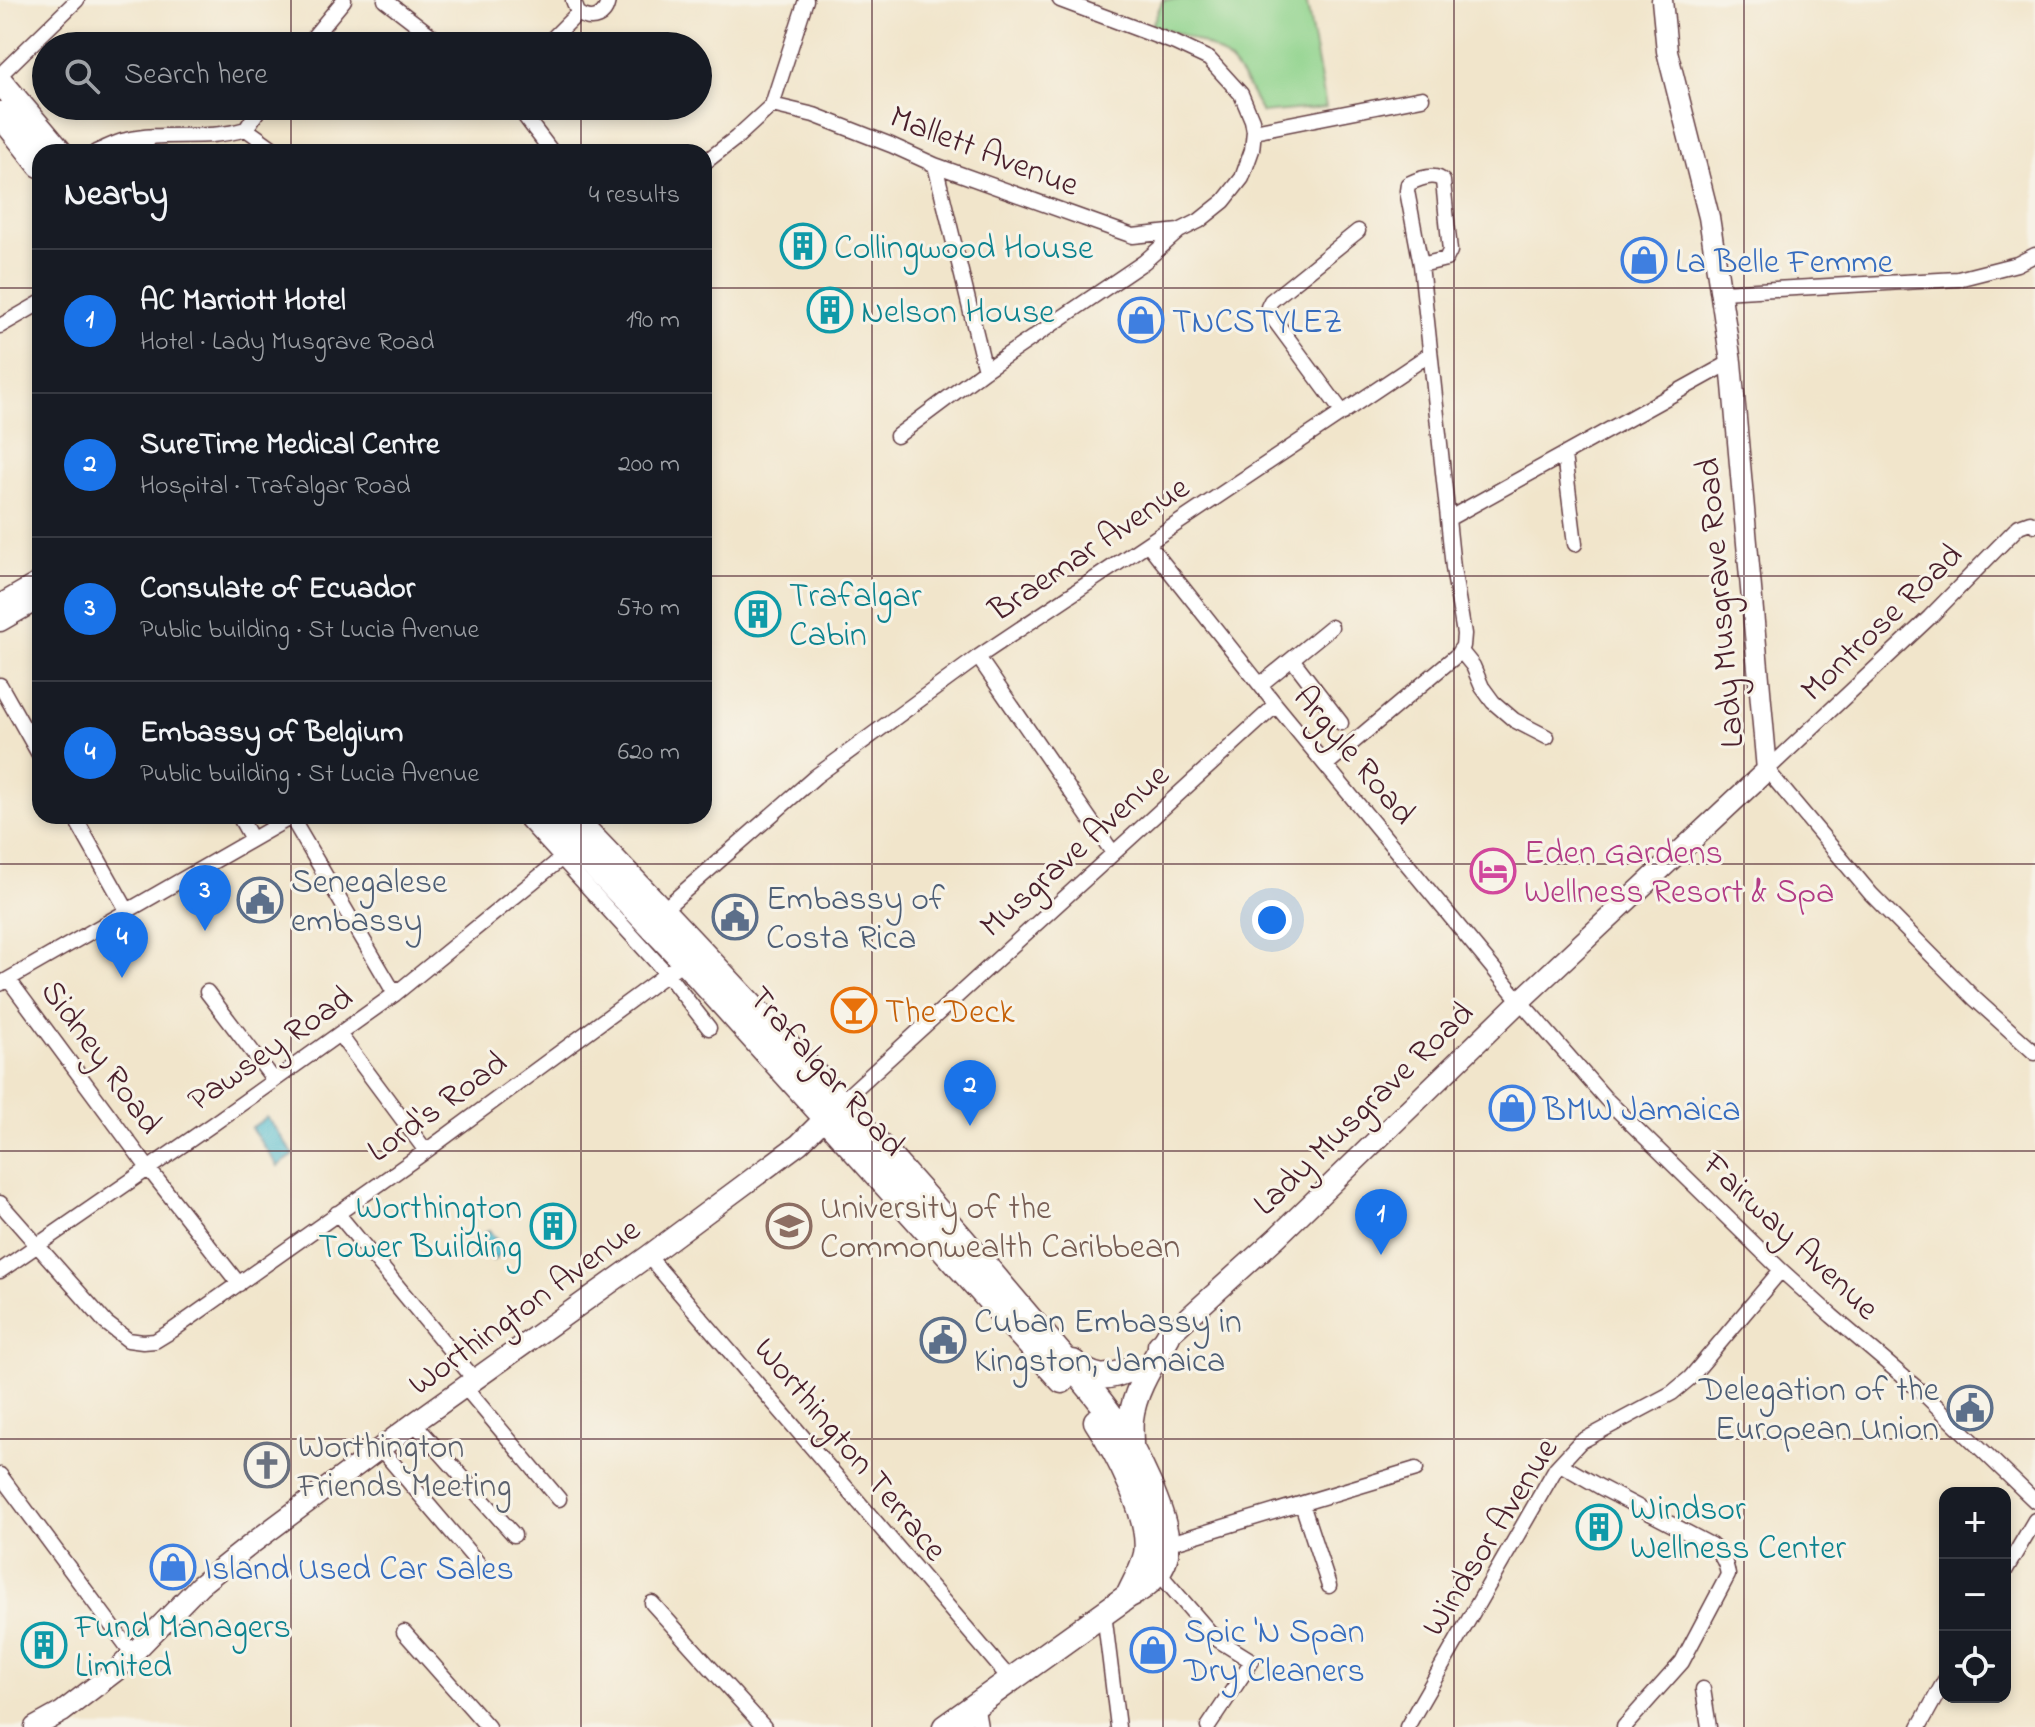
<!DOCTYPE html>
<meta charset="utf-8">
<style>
:root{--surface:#171b24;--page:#20242c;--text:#f1f3f6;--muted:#9ea1a6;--line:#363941;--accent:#1a73e8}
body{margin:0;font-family:"Indie Flower",sans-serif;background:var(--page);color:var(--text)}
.controls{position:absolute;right:24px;bottom:24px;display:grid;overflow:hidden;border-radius:16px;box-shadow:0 4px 12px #0003}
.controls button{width:72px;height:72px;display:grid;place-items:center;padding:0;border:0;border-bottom:2px solid var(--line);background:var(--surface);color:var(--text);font:40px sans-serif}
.you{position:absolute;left:1272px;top:920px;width:28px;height:28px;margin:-20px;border:6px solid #fff;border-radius:50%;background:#1a73e8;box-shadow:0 0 0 12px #1a73e833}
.badge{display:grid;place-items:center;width:52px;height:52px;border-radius:50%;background:var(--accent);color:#fff;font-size:26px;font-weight:700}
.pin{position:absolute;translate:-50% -66px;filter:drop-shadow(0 2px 4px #0008)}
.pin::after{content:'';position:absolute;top:42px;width:28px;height:24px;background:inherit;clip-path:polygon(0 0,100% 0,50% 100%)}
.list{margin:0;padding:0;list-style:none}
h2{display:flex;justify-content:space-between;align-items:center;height:104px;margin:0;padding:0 32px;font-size:34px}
h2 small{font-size:26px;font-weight:400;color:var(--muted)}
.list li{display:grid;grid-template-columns:52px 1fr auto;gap:24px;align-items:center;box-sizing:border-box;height:144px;padding:0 32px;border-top:2px solid var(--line)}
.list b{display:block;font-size:30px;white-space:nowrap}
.list p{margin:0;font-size:26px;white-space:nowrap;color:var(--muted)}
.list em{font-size:26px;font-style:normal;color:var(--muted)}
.icon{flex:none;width:44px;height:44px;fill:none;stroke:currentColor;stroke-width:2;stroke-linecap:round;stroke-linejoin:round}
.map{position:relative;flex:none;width:2035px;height:1727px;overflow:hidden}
.search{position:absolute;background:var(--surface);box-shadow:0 4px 12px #0003;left:32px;top:32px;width:680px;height:88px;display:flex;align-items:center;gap:20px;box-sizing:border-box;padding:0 28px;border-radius:44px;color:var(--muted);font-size:30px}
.panel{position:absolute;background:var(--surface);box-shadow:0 4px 12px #0003;left:32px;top:144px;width:680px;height:680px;border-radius:24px}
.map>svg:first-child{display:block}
.green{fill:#8fd38c;stroke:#6c795c;stroke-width:2}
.water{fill:#51bbce;stroke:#4e6d7c;stroke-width:2}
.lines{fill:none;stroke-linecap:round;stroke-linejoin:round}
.minor-casing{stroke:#633d43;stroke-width:17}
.secondary-casing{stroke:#633d43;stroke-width:23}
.primary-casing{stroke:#633d43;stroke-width:27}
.minor{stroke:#fff;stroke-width:14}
.secondary{stroke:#fff;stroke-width:20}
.primary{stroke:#fff;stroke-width:24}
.grid{fill:none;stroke:#4a1f2b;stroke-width:2;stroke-opacity:0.55}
.labels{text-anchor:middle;stroke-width:6;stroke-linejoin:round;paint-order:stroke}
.street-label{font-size:34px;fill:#4a1f2b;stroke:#f7f3e8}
.culture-label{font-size:34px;fill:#0d838f;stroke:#f7f3e8;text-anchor:start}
.shop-label{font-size:34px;fill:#366cbe;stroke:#f7f3e8;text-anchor:start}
.hotel-label{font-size:34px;fill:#b23c85;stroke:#f7f3e8;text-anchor:start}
.service-label{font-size:34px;fill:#4e5e75;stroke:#f7f3e8;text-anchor:start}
.food-label{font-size:34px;fill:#c56008;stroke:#f7f3e8;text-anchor:start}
.education-label{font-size:34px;fill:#785e54;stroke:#f7f3e8;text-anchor:start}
.worship-label{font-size:34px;fill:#5b616d;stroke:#f7f3e8;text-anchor:start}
</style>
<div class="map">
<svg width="2035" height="1727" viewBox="0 0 2035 1727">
<rect width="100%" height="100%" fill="#f7f3e8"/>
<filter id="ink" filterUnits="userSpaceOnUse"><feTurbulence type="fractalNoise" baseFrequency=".0125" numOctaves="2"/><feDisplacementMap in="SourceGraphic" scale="16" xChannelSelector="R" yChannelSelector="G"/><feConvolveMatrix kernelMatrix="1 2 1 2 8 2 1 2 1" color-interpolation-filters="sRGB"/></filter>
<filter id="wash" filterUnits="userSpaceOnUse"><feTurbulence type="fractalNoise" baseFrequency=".006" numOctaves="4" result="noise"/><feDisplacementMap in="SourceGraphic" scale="32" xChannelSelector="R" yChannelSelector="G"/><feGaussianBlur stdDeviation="1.8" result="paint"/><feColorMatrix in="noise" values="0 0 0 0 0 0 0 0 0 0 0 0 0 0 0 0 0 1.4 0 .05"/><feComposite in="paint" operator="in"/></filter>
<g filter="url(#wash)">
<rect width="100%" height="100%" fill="#f1e5cb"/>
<!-- green -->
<path class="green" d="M 1163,0 L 1306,0 L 1326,107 L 1262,113 C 1253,96 1244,78 1232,64 C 1212,42 1180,35 1152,25 Z"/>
<!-- water -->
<path class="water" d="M 267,1117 L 294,1155 L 278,1166 L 251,1128 Z
M 489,1230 L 505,1252 L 493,1260 L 478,1238 Z"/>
</g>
<g filter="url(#ink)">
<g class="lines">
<!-- minor casing -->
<g class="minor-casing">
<path id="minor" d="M 385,0 L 445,46
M 573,0 L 578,13 C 592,23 606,17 608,0
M 306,46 L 344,0
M 545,46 L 578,13
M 0,75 L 77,0
M 772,105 L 814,115 L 891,145 L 935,165 L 1133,236 L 1179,231
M 517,106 L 552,152
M 246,129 L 278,152
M 246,129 L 261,106
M 1254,131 L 1422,98
M 96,152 C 106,148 116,142 126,140 C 165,131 207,141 246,129
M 127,152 L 148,141
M 704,163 L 736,138 L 772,105 L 806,0
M 935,165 L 985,370
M 1421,265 L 1446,259 L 1450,251 L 1443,181 C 1435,172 1418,179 1408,184 L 1407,191 L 1421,265 L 1448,519
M 1721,292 L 1958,279 L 2017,264 L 2035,255
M 0,326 L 40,303
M 1343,413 L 1269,313 L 1268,307 L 1271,301 L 1358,231
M 897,436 L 985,370 L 1144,262 L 1179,231 L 1199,221 L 1224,201 L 1242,178 L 1252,150 L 1254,131 L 1252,120 L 1241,94 L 1209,59 L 1175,43 L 1060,0
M 1564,455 L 1575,544
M 2035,525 L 2030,522 L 2019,526 L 1930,617 L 1767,770 L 1871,894 L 1975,999 L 2035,1053
M 1148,544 L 1276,705 L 1520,1001 L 1606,1099 L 1781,1270 L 1832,1316 L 1925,1395 L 2035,1501
M 1460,650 L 1473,666 L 1482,687 L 1493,702 L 1514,720 L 1547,737
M 978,657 L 1113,853
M 1292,659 L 1341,723
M 0,685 L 40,756
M 1260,685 L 1331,627
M 1326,765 L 1457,655 L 1463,646 L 1464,634 L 1453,568 L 1448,519 L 1731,362
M 74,816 L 128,912
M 239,816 L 252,839
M 523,816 L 667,974 L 709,1028
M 291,817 L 395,994
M 663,910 L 816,776 L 978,657 L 1430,354
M 9,980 L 148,1168 L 239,1284
M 0,984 L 293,816
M 207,992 L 274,1080
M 339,1034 L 426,1151
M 841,1102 L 1276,705
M 0,1203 L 106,1323 L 128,1340 L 143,1342 L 155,1341 L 173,1330 L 426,1151 L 684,961
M 337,1213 L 474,1379
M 648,1256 L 1010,1679
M 0,1271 L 213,1124 L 395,994 L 562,858
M 464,1386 L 559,1499
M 414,1423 L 514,1535
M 380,1448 L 478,1563
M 1560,1464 L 1600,1487 L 1711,1545 C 1721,1554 1726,1561 1728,1575 L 1682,1662 L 1624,1727
M 0,1475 L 132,1653
M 1302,1504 L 1329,1586
M 1167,1544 L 1416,1469
M 2005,1571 L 2035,1520
M 1158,1572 L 1215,1638 L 1252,1661 L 1208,1727
M 652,1603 L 764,1727
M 1104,1613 L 1118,1727
M 404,1632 L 488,1727
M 1703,1689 L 1709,1727
M 976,1704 L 980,1727
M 1407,1727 L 1556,1468 L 1580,1442 L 1672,1393 L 1690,1378 L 1781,1270
M 1919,1727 L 1945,1680"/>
</g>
<!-- secondary casing -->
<g class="secondary-casing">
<path id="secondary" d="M 0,605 L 40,582
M 0,621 L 40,598
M 1158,1345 L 1277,1237 L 1520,1001 L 1767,770 L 1731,362 L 1709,217 L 1667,51 L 1662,0
M 35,1727 L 62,1712 L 117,1670 L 200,1585 L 254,1542 L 414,1423 L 648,1256 L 799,1144 L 836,1107"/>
</g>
<!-- primary casing -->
<g class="primary-casing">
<path id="primary" d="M 0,81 L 60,152
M 0,114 L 40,165
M 546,816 L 684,961 L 1062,1381
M 572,816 C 704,953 833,1091 958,1234 C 991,1272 1023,1311 1056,1349 C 1077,1373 1099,1397 1117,1424 C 1135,1452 1167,1513 1167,1547 C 1166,1570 1147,1587 1128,1596 L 945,1727
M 1073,1362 C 1096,1381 1106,1379 1131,1369
M 1096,1421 C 1116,1451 1152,1518 1146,1554 C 1143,1568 1135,1581 1129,1594
M 1131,1445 C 1131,1437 1130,1427 1131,1419 C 1134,1390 1154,1361 1168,1336"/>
</g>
<!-- minor -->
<use href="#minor" class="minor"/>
<!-- secondary -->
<use href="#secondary" class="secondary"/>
<!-- primary -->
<use href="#primary" class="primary"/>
</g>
</g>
<!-- grid -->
<path class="grid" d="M 291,0 L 291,46M 581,0 L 581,46M 872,0 L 872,1727M 1163,0 L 1163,1727M 1454,0 L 1454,1727M 1744,0 L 1744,1727M 291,106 L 291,152M 581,106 L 581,152M 0,288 L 40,288M 704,288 L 2035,288M 0,576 L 40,576M 704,576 L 2035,576M 291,816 L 291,1727M 581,816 L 581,1727M 0,864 L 2035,864M 0,1151 L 2035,1151M 0,1439 L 2035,1439"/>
<!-- icons -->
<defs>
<g id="building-ring" transform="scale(2.3)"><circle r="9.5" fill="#f7f3e8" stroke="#0f9aa8" stroke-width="1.5"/><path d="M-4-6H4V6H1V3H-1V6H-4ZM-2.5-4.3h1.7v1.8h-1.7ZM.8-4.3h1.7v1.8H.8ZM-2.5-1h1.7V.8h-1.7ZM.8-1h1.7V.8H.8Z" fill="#0f9aa8"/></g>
<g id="shop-ring" transform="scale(2.3)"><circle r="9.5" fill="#f7f3e8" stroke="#3f7fe0" stroke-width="1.5"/><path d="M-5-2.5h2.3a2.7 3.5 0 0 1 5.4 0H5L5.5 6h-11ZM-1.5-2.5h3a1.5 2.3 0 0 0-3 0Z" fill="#3f7fe0"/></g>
<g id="hotel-ring" transform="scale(2.3)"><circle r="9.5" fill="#f7f3e8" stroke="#d1479c" stroke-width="1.5"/><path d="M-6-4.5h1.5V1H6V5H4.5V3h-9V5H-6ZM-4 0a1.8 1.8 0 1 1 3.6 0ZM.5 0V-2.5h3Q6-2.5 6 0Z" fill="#d1479c"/></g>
<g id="civic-ring" transform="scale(2.3)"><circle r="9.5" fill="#f7f3e8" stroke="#5c6f8a" stroke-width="1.5"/><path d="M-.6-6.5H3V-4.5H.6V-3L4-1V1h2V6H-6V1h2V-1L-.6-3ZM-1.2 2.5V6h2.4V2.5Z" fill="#5c6f8a"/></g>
<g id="bar-ring" transform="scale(2.3)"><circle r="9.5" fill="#f7f3e8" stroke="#e8710a" stroke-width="1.5"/><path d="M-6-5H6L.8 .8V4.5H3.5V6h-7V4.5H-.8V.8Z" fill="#e8710a"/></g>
<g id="university-ring" transform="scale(2.3)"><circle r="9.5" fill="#f7f3e8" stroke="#8d6e63" stroke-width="1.5"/><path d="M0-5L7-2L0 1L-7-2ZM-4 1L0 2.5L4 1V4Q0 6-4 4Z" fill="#8d6e63"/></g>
<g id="church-ring" transform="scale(2.3)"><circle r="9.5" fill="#f7f3e8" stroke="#6b7280" stroke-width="1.5"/><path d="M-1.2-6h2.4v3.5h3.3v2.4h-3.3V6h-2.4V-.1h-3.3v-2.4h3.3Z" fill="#6b7280"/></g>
</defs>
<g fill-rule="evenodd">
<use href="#building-ring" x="803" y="246"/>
<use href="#shop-ring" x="1644" y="260"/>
<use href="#building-ring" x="830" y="310"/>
<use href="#shop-ring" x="1141" y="320"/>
<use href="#building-ring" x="758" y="614"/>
<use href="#hotel-ring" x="1493" y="871"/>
<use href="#civic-ring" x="260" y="900"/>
<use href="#civic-ring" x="735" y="917"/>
<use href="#bar-ring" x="854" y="1010"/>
<use href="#shop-ring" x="1512" y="1108"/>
<use href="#building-ring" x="553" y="1226"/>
<use href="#university-ring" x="789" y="1226"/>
<use href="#civic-ring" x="943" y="1340"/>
<use href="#civic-ring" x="1970" y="1408"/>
<use href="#church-ring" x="267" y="1465"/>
<use href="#building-ring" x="1599" y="1527"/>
<use href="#shop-ring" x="173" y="1567"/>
<use href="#building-ring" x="44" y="1645"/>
<use href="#shop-ring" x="1153" y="1650"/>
</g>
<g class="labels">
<!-- street labels -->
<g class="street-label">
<text transform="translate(985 149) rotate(21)" y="12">Mallett Avenue</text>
<text transform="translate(1088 547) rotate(-34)" y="12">Braemar Avenue</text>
<text transform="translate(1718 603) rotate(-95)" y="12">Lady Musgrave Road</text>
<text transform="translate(1880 621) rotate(-44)" y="12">Montrose Road</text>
<text transform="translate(1356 754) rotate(50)" y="12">Argyle Road</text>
<text transform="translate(1073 849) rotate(-42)" y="12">Musgrave Avenue</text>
<text transform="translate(269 1047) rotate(-35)" y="12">Pawsey Road</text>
<text transform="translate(103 1056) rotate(54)" y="12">Sidney Road</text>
<text transform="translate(828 1070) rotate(48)" y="12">Trafalgar Road</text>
<text transform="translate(436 1105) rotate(-36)" y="12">Lord's Road</text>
<text transform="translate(1362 1107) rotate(-44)" y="12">Lady Musgrave Road</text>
<text transform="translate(1792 1235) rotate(43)" y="12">Fairway Avenue</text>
<text transform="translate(523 1305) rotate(-36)" y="12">Worthington Avenue</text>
<text transform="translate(852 1448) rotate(50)" y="12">Worthington Terrace</text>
<text transform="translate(1488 1536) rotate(-58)" y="12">Windsor Avenue</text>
</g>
<!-- culture labels -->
<g class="culture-label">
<text x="834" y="258">Collingwood House</text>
<text x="861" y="322">Nelson House</text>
<text x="789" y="606">Trafalgar<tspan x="789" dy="39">Cabin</tspan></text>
<text x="522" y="1218" text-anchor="end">Worthington<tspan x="522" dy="39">Tower Building</tspan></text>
<text x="1630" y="1519">Windsor<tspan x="1630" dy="39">Wellness Center</tspan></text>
<text x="75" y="1637">Fund Managers<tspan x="75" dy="39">Limited</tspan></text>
</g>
<!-- shop labels -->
<g class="shop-label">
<text x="1675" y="272">La Belle Femme</text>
<text x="1172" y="332">TNCSTYLEZ</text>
<text x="1543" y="1120">BMW Jamaica</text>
<text x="204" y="1579">Island Used Car Sales</text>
<text x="1184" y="1642">Spic 'N Span<tspan x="1184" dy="39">Dry Cleaners</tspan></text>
</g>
<!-- hotel labels -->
<g class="hotel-label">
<text x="1524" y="863">Eden Gardens<tspan x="1524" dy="39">Wellness Resort &amp; Spa</tspan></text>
</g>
<!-- service labels -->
<g class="service-label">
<text x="291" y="892">Senegalese<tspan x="291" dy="39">embassy</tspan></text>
<text x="766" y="909">Embassy of<tspan x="766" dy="39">Costa Rica</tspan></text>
<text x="974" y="1332">Cuban Embassy in<tspan x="974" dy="39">Kingston, Jamaica</tspan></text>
<text x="1939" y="1400" text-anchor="end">Delegation of the<tspan x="1939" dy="39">European Union</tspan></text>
</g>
<!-- food labels -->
<g class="food-label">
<text x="885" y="1022">The Deck</text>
</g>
<!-- education labels -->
<g class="education-label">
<text x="820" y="1218">University of the<tspan x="820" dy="39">Commonwealth Caribbean</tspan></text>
</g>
<!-- worship labels -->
<g class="worship-label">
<text x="298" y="1457">Worthington<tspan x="298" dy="39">Friends Meeting</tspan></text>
</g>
</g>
</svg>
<div class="controls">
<button>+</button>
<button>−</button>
<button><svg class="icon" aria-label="locate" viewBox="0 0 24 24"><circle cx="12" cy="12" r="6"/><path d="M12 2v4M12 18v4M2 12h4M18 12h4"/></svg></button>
</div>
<div class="you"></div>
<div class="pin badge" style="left:1381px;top:1255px">1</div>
<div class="pin badge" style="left:970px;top:1126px">2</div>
<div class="pin badge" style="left:205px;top:931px">3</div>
<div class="pin badge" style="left:122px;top:978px">4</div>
<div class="search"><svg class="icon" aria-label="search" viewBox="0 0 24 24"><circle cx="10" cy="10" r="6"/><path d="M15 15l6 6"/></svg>Search here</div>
<section class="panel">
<h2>Nearby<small>4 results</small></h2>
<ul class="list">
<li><span class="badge">1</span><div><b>AC Marriott Hotel</b><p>Hotel · Lady Musgrave Road</p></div><em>190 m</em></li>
<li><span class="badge">2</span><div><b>SureTime Medical Centre</b><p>Hospital · Trafalgar Road</p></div><em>200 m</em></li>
<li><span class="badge">3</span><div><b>Consulate of Ecuador</b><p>Public building · St Lucia Avenue</p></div><em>570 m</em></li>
<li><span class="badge">4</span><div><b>Embassy of Belgium</b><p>Public building · St Lucia Avenue</p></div><em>620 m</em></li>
</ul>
</section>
</div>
